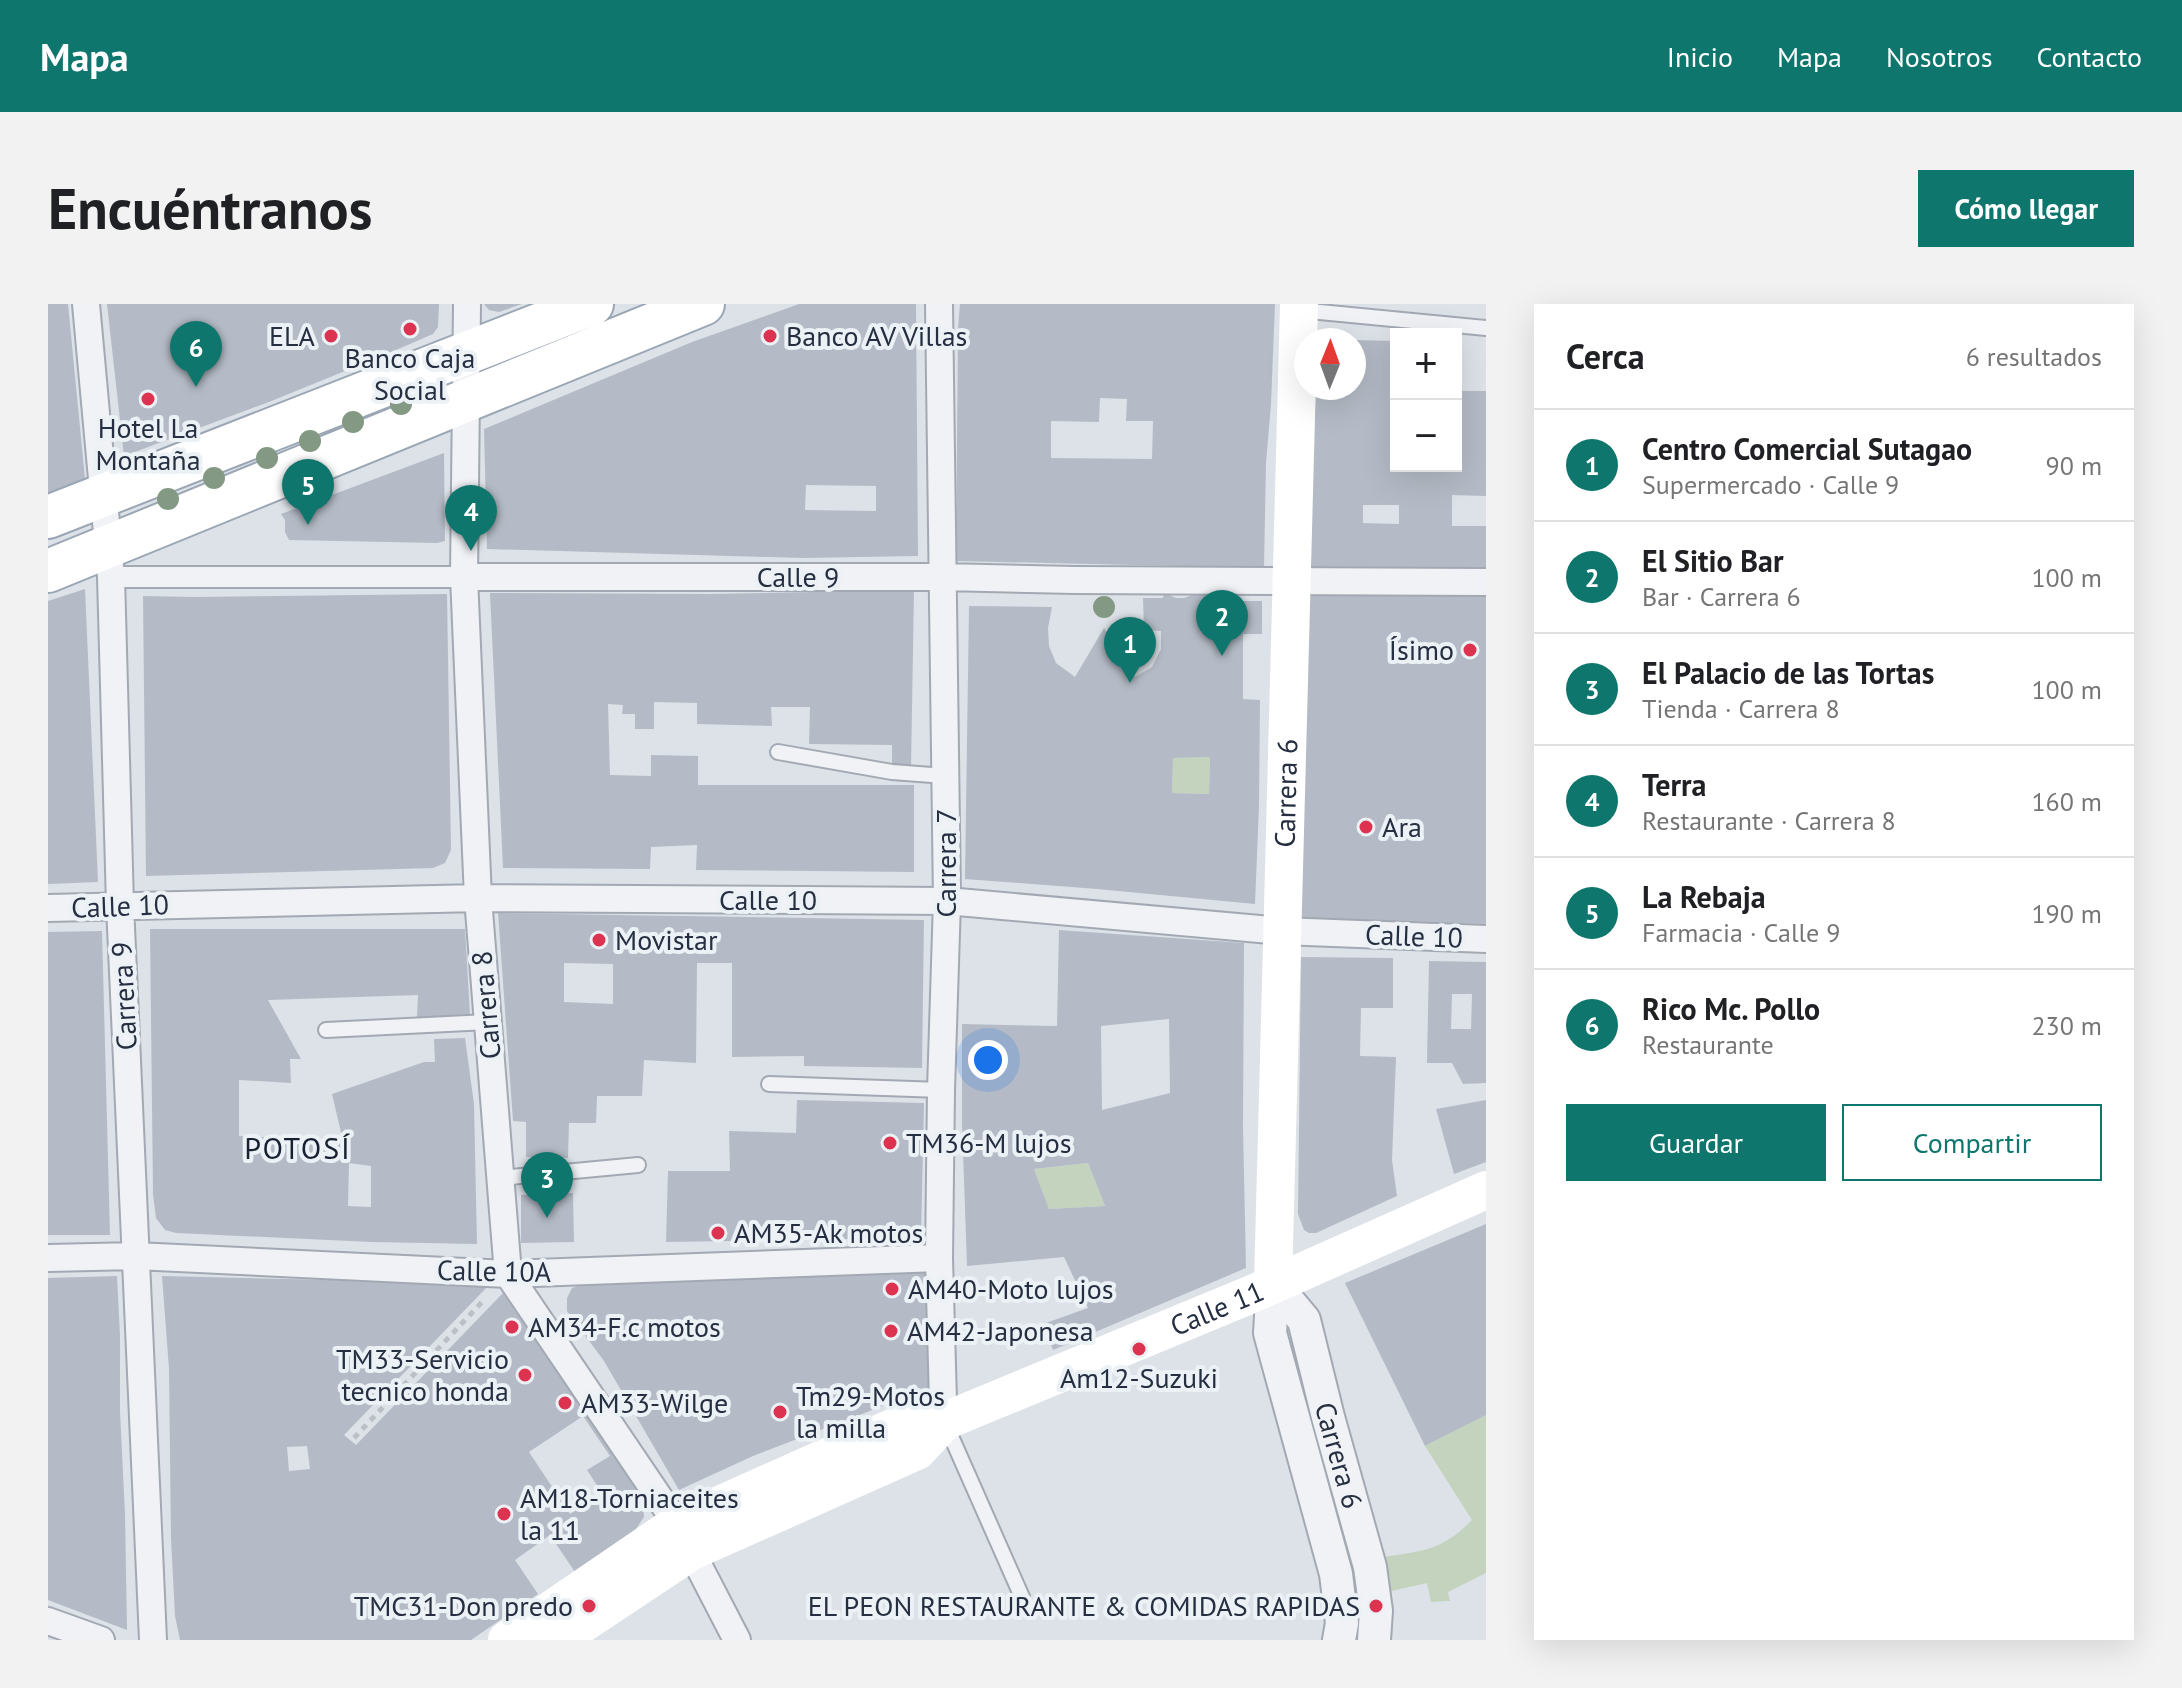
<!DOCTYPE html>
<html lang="es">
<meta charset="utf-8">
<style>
:root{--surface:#fff;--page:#f2f2f2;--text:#202124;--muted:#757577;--line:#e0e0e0;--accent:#0f766e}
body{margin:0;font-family:"PT Sans",sans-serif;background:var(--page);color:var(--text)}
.controls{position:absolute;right:24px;top:24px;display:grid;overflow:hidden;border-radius:0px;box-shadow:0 8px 32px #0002}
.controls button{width:72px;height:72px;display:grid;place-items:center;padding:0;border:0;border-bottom:2px solid var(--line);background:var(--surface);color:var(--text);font:40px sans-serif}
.compass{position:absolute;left:1246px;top:24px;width:72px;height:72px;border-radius:50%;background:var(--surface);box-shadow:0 8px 32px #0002;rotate:1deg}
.you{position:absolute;left:940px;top:756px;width:28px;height:28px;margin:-20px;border:6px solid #fff;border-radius:50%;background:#1a73e8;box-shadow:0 0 0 12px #1a73e833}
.badge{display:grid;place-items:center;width:52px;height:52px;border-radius:50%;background:var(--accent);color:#fff;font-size:26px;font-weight:700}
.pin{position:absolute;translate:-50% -66px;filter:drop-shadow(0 2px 4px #0008)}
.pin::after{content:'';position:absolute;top:42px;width:28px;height:24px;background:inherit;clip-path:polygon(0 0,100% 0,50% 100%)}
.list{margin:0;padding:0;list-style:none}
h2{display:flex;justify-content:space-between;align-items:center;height:104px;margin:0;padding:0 32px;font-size:34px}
h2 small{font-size:26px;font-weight:400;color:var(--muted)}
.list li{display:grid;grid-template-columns:52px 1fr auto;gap:24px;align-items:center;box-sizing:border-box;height:112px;padding:0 32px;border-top:2px solid var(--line)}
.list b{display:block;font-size:30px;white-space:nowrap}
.list p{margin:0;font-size:26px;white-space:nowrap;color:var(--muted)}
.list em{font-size:26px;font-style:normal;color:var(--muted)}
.actions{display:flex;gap:16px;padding:24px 32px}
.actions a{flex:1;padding:18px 0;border:2px solid var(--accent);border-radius:0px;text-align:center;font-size:28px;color:var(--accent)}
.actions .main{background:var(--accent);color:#fff}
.map{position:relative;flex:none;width:1438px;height:1336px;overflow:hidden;border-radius:0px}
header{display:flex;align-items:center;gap:48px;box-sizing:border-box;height:112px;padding:0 40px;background:var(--accent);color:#fff}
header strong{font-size:38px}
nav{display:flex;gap:44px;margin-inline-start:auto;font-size:28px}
.intro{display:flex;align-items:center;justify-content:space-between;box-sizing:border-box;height:192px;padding:0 48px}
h1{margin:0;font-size:56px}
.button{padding:20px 36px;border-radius:0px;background:var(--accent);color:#fff;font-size:28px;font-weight:700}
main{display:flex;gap:48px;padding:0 48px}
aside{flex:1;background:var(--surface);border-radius:0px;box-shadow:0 8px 32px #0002}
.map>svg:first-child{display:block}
.green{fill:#c3d3bd}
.building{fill:#b4bbc6;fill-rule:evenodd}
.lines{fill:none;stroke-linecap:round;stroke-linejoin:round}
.service-casing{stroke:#a2a9b3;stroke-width:18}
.pedestrian-casing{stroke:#a2a9b3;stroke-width:24}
.minor-casing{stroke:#a2a9b3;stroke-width:30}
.tertiary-casing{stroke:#a2a9b3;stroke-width:36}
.primary-casing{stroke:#9ba6b5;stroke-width:46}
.path{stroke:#bbbfc7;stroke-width:5;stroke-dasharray:6 6;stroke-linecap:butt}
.service{stroke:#f0f2f6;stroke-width:14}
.pedestrian{stroke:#f0f2f6;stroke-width:20}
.minor{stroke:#f0f2f6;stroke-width:26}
.tertiary{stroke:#f0f2f6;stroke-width:32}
.secondary{stroke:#fff;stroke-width:38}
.primary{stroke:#fff;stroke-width:42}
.tree{fill:#839983}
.poi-dot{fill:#dc3450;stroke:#ecf1f6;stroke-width:3}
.labels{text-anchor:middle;stroke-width:8;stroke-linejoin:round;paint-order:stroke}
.poi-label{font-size:28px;fill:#252f41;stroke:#ecf1f6;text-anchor:start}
.street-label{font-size:28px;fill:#252f41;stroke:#ecf1f6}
.neighbourhood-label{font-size:30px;letter-spacing:2px;fill:#172131;stroke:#ecf1f6}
</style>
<header>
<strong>Mapa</strong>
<nav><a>Inicio</a><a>Mapa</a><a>Nosotros</a><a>Contacto</a></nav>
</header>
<div class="intro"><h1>Encuéntranos</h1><a class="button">Cómo llegar</a></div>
<main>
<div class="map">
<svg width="1438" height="1336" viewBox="0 0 1438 1336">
<rect width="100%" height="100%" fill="#dde2e8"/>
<!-- green -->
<path class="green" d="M 1162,453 L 1161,490 L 1124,489 L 1125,454 Z
M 1040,859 L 1057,902 L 1001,905 L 986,865 Z
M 1438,1111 L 1438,1269 L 1400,1288 L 1402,1297 L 1383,1298 L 1379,1279 L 1343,1287 L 1336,1253 C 1375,1247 1395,1246 1424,1216 L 1377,1142 Z"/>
<!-- building -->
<path class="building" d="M 0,0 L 20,0 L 37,175 L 0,189 Z
M 59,0 L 391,0 L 390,23 L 385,30 L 334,52 L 221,98 L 76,152 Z
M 436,0 L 474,0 L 451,8 L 441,6 Z
M 751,0 L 868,0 L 870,252 L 755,254 L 439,245 L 436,125 L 644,38 ZM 758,181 L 828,182 L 828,207 L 757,206 Z
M 912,0 L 1227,0 L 1223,100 L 1218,159 L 1216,264 L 908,257 L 910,25 ZM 1052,94 L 1079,95 L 1078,117 L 1105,117 L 1104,155 L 1003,154 L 1003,117 L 1051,118 Z
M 1306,36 L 1348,37 L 1348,162 L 1408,162 L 1408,87 L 1438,87 L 1438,192 L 1404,191 L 1404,222 L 1438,222 L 1438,264 L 1259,263 L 1268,84 L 1306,84 ZM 1315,201 L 1351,201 L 1351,220 L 1315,219 Z
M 396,149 L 397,237 L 389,239 L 241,236 L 237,228 L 237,216 L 233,210 Z
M 37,285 L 50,578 L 0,580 L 0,297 Z
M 866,286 L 863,465 L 844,465 L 844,441 L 761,440 L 762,403 L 723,403 L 724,422 L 649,420 L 649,399 L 606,398 L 606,425 L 587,425 L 587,410 L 574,410 L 575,401 L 560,400 L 562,471 L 603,472 L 603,451 L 650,452 L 650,481 L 866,481 L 866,568 L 648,566 L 649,541 L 603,543 L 602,565 L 455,564 L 442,289 L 662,290 Z
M 1153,288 L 1162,294 L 1173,296 L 1191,294 L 1191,297 L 1214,297 L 1214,330 L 1195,330 L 1195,395 L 1212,396 L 1211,502 L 1207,600 L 1049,585 L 917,575 L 921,302 L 1004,303 L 1000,324 L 1001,342 L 1008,359 L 1027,373 L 1056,324 L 1087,373 L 1104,363 L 1113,345 L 1113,327 L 1096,326 L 1095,294 L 1115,294 L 1116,289 L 1128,294 L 1136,294 ZM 1162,453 L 1161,490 L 1124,489 L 1125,454 Z
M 399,290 L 403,546 L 397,559 L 385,564 L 98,572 L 95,292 L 145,293 Z
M 1256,290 L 1438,291 L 1438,620 L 1245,616 Z
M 450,609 L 876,616 L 874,764 L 756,762 L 756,752 L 684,753 L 684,659 L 649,659 L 648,759 L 596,756 L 594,792 L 549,792 L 548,819 L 521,819 L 520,854 L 478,853 L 478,818 L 465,817 ZM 516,659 L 565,660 L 565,700 L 516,698 Z
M 102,625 L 417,625 L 422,711 L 369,713 L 370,691 L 220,696 L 253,755 L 242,755 L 243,779 L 191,776 L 191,832 L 295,837 L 284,790 L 376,758 L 387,758 L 386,735 L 417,734 L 426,800 L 429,940 L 323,938 L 128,929 L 117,926 L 108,914 L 105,890 ZM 301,859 L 323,862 L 323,903 L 300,902 Z
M 1011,626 L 1196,639 L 1195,824 L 1198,964 L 1005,1046 L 995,1020 L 1040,1004 L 1016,953 L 919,962 L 914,818 L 914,720 L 1009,722 ZM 1121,715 L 1122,789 L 1054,806 L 1053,722 ZM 1040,859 L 1057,902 L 1001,905 L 986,865 Z
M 54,627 L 62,931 L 0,931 L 0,628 Z
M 1253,653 L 1345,654 L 1345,704 L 1313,704 L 1312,752 L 1348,753 L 1344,856 L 1349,892 L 1268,929 L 1261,929 L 1256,926 L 1250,910 Z
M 1381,657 L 1438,658 L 1438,779 L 1415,780 L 1404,759 L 1379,759 ZM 1404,690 L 1424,690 L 1423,725 L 1403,725 Z
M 749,796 L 876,799 L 873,934 L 618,938 L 620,867 L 682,867 L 681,827 L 748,829 Z
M 1438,796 L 1438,858 L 1406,870 L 1388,805 Z
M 525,889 L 526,938 L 473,939 L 473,891 Z
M 1438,920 L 1438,1111 L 1377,1142 L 1297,979 Z
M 877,969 L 881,1088 L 840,1100 L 705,1152 L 631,1186 L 556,1057 L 519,1007 L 519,994 L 524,984 L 539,979 Z
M 69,972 L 72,1031 L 72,1107 L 77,1210 L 79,1326 L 0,1296 L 0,974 Z
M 114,972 L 285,976 L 370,980 L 442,980 L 296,1131 L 308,1141 L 455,989 L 586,1180 L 595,1199 L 596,1213 L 588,1225 L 527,1268 L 502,1231 L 467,1256 L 490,1290 L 423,1336 L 132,1336 L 127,1312 L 123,1235 L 121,1065 ZM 535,1112 L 562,1152 L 539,1166 L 554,1189 L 522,1210 L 481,1148 ZM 259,1142 L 262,1165 L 241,1167 L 239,1143 Z"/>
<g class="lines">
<!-- service casing -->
<g class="service-casing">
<path id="service" d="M 1251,6 L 1438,24
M 730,448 L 844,468 L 897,472
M 278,726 L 440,718
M 721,780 L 893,786
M 452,874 L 590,861
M 898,1121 L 974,1293"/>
</g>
<!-- pedestrian casing -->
<g class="pedestrian-casing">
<path id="pedestrian" d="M 63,273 L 416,273"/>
</g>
<!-- minor casing -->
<g class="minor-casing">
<path id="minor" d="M 38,0 L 63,273 L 72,601 L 105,1336
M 419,0 L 416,273 L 430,594 L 460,970 L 629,1220 L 689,1336
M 891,0 L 899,597 L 893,786 L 891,954 L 895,1097 L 897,1117
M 416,273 L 895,273 L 1027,276 L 1438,278
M 0,604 L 430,594 L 899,597 L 1234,627 L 1438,635
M 0,954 L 88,952 L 460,970 L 891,954
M 0,1317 L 53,1336"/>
</g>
<!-- tertiary casing -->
<g class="tertiary-casing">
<g id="tertiary">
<path id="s1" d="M 1225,979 L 1256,1016 L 1280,1113 L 1322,1263 L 1328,1307 L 1326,1336"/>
<path d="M 1225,979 L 1222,1029 L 1288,1270 L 1294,1319 L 1291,1336"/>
</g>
</g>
<!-- primary casing -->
<g class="primary-casing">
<path id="primary" d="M 0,213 L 544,0
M 0,267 L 655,0"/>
</g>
<!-- path -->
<path class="path" d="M 306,1134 L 435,997"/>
<!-- service -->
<use href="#service" class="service"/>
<!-- pedestrian -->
<use href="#pedestrian" class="pedestrian"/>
<!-- minor -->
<use href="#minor" class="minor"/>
<!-- tertiary -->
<use href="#tertiary" class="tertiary"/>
<!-- secondary -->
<g class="secondary">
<path id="s2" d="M 1225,979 L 1251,0"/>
<path id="s3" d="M 459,1336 L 629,1220 L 857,1118 L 897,1117 L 1204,990 L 1438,886"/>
<path d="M 510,1336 L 644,1247 L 869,1147 L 897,1117"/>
</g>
<!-- primary -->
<use href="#primary" class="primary"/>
</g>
<!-- trees -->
<g class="tree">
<circle cx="353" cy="100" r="11"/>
<circle cx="305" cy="118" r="11"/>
<circle cx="262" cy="137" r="11"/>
<circle cx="219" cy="154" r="11"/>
<circle cx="166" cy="174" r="11"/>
<circle cx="120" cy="195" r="11"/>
<circle cx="1056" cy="303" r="11"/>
</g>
<!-- markers -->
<g class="poi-dot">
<circle cx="362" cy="25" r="8"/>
<circle cx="283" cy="32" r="8"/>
<circle cx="722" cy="32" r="8"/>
<circle cx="100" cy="95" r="8"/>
<circle cx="1422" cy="346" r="8"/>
<circle cx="1318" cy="523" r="8"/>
<circle cx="551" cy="636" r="8"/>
<circle cx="842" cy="839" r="8"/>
<circle cx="670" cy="929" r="8"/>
<circle cx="844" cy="985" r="8"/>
<circle cx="464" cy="1023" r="8"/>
<circle cx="843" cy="1027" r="8"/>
<circle cx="1091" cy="1045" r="8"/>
<circle cx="477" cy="1071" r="8"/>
<circle cx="517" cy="1099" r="8"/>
<circle cx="732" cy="1108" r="8"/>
<circle cx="456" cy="1210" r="8"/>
<circle cx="541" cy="1302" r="8"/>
<circle cx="1328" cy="1302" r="8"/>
</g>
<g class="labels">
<!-- poi labels -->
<g class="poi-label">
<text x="267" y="42" text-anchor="end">ELA</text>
<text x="738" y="42">Banco AV Villas</text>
<text x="362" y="64" text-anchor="middle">Banco Caja<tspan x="362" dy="32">Social</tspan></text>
<text x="100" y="134" text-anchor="middle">Hotel La<tspan x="100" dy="32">Montaña</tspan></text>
<text x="1406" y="356" text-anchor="end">Ísimo</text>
<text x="1334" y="533">Ara</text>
<text x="567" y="646">Movistar</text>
<text x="858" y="849">TM36-M lujos</text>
<text x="686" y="939">AM35-Ak motos</text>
<text x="860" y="995">AM40-Moto lujos</text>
<text x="480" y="1033">AM34-F.c motos</text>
<text x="859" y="1037">AM42-Japonesa</text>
<text x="461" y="1065" text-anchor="end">TM33-Servicio<tspan x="461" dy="32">tecnico honda</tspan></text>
<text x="1091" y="1084" text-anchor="middle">Am12-Suzuki</text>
<text x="748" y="1102">Tm29-Motos<tspan x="748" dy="32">la milla</tspan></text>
<text x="533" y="1109">AM33-Wilge</text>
<text x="472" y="1204">AM18-Torniaceites<tspan x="472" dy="32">la 11</tspan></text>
<text x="525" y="1312" text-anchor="end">TMC31-Don predo</text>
<text x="1312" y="1312" text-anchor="end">EL PEON RESTAURANTE &amp; COMIDAS RAPIDAS</text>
</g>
<!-- street labels -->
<g class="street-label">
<text x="750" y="283">Calle 9</text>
<text dy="10" stroke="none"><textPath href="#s2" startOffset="490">Carrera 6</textPath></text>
<text transform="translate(898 559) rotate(-90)" y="10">Carrera 7</text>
<text x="720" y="606">Calle 10</text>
<text transform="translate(72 602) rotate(-2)" y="10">Calle 10</text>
<text transform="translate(1366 632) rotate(2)" y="10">Calle 10</text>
<text transform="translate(76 692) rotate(-93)" y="10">Carrera 9</text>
<text transform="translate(438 701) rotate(-95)" y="10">Carrera 8</text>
<text transform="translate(446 967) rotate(1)" y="10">Calle 10A</text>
<text dy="10" stroke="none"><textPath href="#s3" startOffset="790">Calle 11</textPath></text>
<text dy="10" stroke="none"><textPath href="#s1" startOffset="188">Carrera 6</textPath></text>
</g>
<!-- neighbourhood labels -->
<g class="neighbourhood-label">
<text x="250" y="855">POTOSÍ</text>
</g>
</g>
</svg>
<div class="controls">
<button>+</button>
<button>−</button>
</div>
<svg class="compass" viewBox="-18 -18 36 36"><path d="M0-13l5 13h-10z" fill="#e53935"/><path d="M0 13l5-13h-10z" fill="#757577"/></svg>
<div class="you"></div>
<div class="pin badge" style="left:1082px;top:379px">1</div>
<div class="pin badge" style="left:1174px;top:352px">2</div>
<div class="pin badge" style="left:499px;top:914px">3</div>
<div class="pin badge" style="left:423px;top:247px">4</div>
<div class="pin badge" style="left:260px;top:221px">5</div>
<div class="pin badge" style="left:148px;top:83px">6</div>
</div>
<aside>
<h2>Cerca<small>6 resultados</small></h2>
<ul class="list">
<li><span class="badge">1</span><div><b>Centro Comercial Sutagao</b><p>Supermercado · Calle 9</p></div><em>90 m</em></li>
<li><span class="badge">2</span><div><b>El Sitio Bar</b><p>Bar · Carrera 6</p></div><em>100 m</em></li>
<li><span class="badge">3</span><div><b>El Palacio de las Tortas</b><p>Tienda · Carrera 8</p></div><em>100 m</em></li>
<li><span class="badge">4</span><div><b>Terra</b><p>Restaurante · Carrera 8</p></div><em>160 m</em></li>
<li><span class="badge">5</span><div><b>La Rebaja</b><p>Farmacia · Calle 9</p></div><em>190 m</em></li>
<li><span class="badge">6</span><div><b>Rico Mc. Pollo</b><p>Restaurante</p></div><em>230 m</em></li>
</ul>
<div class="actions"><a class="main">Guardar</a><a>Compartir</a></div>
</aside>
</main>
